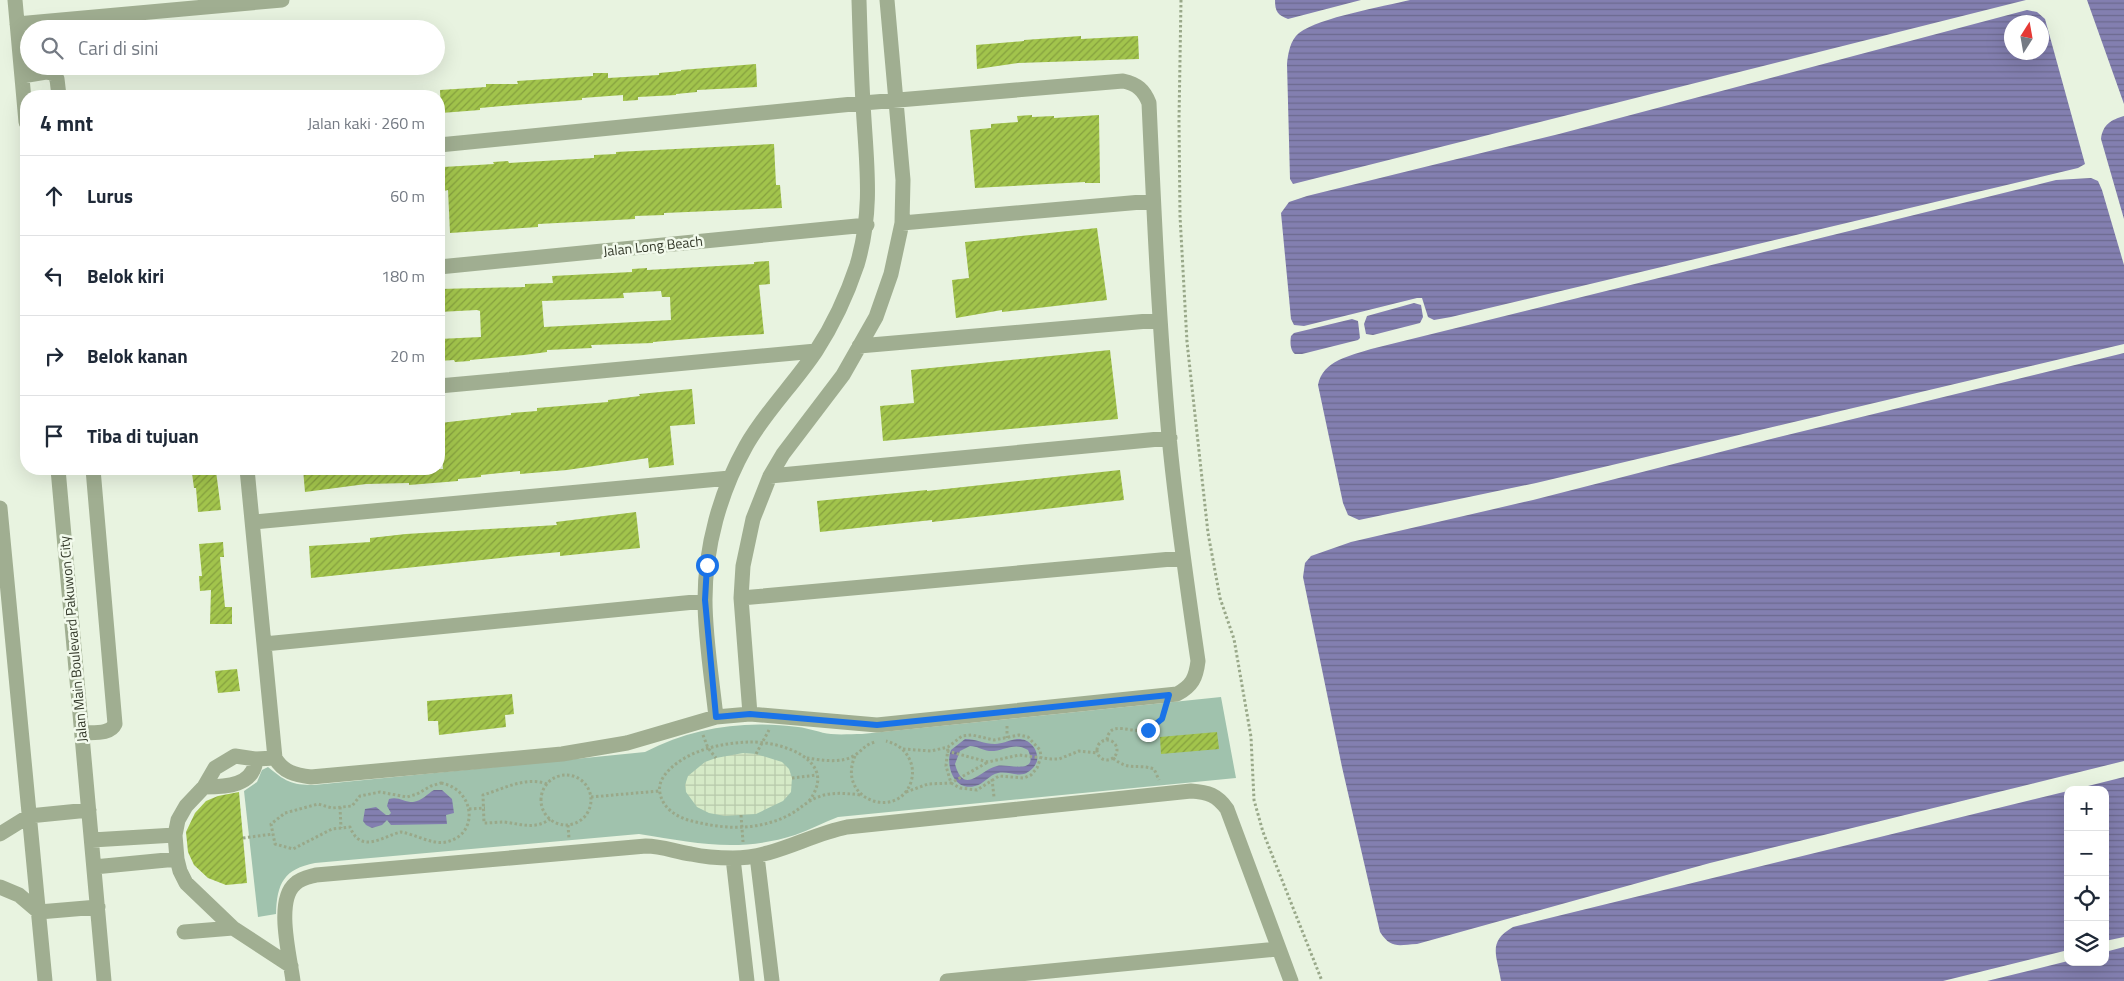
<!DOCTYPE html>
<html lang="id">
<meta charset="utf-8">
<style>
:root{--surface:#fff;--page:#f2f2f3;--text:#1f2937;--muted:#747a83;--line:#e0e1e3}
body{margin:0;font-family:"Titillium Web",sans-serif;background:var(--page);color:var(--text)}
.controls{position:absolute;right:15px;bottom:15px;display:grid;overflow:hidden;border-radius:10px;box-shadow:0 5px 20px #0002}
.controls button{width:45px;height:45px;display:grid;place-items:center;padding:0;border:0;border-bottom:1px solid var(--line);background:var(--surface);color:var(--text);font:25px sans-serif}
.compass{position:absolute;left:2004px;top:15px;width:45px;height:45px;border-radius:50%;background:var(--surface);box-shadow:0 5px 20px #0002;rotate:11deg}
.stop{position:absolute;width:15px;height:15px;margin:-11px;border:4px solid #1a73e8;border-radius:50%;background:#fff}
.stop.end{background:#1a73e8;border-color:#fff;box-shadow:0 1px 5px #0008}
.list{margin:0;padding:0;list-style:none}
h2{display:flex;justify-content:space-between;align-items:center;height:65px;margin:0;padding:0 20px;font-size:21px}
h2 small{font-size:16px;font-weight:400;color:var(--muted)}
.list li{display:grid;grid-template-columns:32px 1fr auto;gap:15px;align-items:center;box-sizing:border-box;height:80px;padding:0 20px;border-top:1px solid var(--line)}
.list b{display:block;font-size:19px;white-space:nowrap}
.list em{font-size:16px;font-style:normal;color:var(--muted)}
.icon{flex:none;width:28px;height:28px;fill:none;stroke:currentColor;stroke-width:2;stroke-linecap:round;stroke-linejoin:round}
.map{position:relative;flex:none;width:2124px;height:981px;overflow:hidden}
.search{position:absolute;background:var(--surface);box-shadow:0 5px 20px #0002;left:20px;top:20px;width:425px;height:55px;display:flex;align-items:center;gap:12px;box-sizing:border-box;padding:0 18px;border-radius:28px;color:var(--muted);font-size:19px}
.panel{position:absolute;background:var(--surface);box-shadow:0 5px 20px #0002;left:20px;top:90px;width:425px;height:385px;border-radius:20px}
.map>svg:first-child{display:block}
.green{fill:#a0c2ad}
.plaza{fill:url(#plaza-grid)}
.water{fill:url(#water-rules);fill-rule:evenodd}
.building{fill:url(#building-hatch);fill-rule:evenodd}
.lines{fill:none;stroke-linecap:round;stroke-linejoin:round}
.path{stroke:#99a889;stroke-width:3;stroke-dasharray:2.5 2.5;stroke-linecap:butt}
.minor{stroke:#a0ae91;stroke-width:15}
.route{stroke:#1a73e8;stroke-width:6}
.labels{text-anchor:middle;stroke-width:5;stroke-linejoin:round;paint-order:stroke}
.street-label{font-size:14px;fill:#34392a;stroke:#f2faec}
</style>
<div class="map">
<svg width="2124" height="981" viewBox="0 0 2124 981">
<defs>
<pattern id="plaza-grid" width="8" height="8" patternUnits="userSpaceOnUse" patternTransform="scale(1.25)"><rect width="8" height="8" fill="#d5eac7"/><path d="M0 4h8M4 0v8" fill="none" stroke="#b7c9ab"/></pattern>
<pattern id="water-rules" width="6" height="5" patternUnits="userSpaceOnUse" patternTransform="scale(1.25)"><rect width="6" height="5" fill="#837fb0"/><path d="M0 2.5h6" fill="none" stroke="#6c698f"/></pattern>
<pattern id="building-hatch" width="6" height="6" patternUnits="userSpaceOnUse" patternTransform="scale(1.25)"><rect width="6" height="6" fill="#a2c44c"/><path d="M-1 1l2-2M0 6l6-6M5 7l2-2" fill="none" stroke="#85a03f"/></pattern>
</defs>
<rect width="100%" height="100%" fill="#e8f3e0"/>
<!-- green -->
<path class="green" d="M 1221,697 L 1236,778 L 838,817 C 824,822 810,830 795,835 C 738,853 696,843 639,834 L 315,863 C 284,869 277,883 276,914 L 258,917 L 244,791 L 257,782 L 262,770 L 268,767 C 285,781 291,785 314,785 L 645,752 C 693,727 744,720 798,727 C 809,728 820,733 831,734 C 841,735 852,734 862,734 Z"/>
<!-- plaza -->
<path class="plaza" d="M 743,753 L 756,754 L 782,762 L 789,769 L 792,778 L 791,792 L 783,801 L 756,814 L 725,816 L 709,813 L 697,807 L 686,792 L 685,785 L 688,776 L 705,762 L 716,758 Z"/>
<!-- water -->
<path class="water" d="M 1275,0 L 1361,0 L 1288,19 C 1278,15 1275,12 1275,0 Z
M 1410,0 L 2026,0 L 1293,184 L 1290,179 L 1287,64 C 1288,54 1290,40 1299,33 C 1321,17 1382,7 1410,0 Z
M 2087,0 L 2124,0 L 2124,104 Z
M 2027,10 L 2037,12 L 2045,19 L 2085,164 L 2078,168 L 1451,317 L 1434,320 L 1428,317 L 1422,298 L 1417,298 L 1304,326 L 1294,325 L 1291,319 L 1281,213 L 1289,202 L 1307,196 L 1559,134 ZM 2012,22 L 2042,22 L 2042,52 L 2012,52 Z
M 2124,116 L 2124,219 L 2101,139 C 2103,124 2111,120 2124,116 Z
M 2091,178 L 2098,181 L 2102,190 L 2124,265 L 2124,344 L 1536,483 L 1359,520 L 1348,515 L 1343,503 L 1318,385 C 1323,360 1350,356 1371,349 L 2056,180 Z
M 1414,303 L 1421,305 L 1423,317 L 1420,323 L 1373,335 L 1366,334 L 1364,324 L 1367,316 Z
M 1352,319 L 1358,321 L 1360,338 L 1358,340 L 1302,354 L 1295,354 C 1290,350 1290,342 1291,336 L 1294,333 Z
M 2124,353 L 2124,761 L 1710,863 L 1417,944 C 1398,945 1391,949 1380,932 L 1342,767 L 1303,577 L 1305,563 L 1311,556 L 1351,542 L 1533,500 L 1771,439 Z
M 965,739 C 976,739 984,744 995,744 C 1002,744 1009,740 1017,739 C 1029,738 1039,749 1037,761 C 1035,767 1030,772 1024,774 C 1015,776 1007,771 998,773 C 989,775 984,784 975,786 C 954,792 945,765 951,750 ZM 970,746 C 977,746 982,750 989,751 C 1003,752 1014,741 1028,750 C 1040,776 1007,763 997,766 C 981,769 964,797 955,764 L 960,751 Z
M 2124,777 L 2124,937 L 2105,941 L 2105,790 L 2072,790 Z
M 434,790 L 442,790 L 452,799 L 454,813 L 446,815 L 447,824 L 391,825 L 387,820 L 382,825 L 372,828 L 366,825 L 363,821 L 365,809 L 376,807 L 386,815 L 389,815 L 391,813 L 387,806 L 389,799 C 398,796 404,802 413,802 C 422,801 427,794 434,790 Z
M 2068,791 L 2068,950 L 1943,981 L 1501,981 C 1497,955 1487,942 1513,927 Z
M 2124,947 L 2124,981 L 1987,981 L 2068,961 L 2105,962 L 2105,952 Z"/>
<!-- building -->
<path class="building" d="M 1081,36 L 1081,39 L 1138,36 L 1139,59 L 1018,63 L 977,69 L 976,45 L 1024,41 L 1024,40 Z
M 756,64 L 757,87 L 697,90 L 697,92 L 676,94 L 676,95 L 638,97 L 638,100 L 623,101 L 623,95 L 582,98 L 582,100 L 502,106 L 480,108 L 480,110 L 441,113 L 440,90 L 486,87 L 486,84 L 518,84 L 517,81 L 593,76 L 593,73 L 608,73 L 608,78 L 659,75 L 659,73 L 681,71 L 681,70 Z
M 1032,115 L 1032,117 L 1054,116 L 1054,118 L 1099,115 L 1100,183 L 1085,183 L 1085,182 L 975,188 L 970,130 L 991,128 L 991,124 L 1018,122 L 1017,116 Z
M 774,144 L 776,185 L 780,185 L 782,208 L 664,213 L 664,215 L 635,216 L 635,219 L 538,224 L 538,227 L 450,233 L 448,190 L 444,191 L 443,167 L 494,164 L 493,162 L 508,161 L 509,163 L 594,158 L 594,155 L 616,154 L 616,152 Z
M 1097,228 L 1107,300 L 1002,312 L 1002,310 L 956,318 L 952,280 L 969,278 L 965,242 Z
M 769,261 L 770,284 L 759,285 L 764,334 L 714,337 L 653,342 L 653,343 L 591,345 L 592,348 L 547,350 L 547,352 L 524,355 L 470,360 L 470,361 L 455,362 L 454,360 L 439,361 L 439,339 L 481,337 L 480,311 L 477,310 L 439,312 L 439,289 L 525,287 L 525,284 L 553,283 L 552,276 L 632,272 L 632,269 L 647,268 L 647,270 L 754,264 L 754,262 ZM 661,291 L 662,297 L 670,297 L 671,320 L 544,327 L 542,301 L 624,298 L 623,293 Z
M 1110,350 L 1118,419 L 883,441 L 880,406 L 914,403 L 911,370 Z
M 692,389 L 695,424 L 670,426 L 674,465 L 649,468 L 648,458 L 567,470 L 520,474 L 520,471 L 481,475 L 481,477 L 458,479 L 458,481 L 409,485 L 409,483 L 366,484 L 305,492 L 303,469 L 443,469 L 440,423 L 511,415 L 511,413 L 537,411 L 537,408 L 608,402 L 608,400 L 640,396 L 639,394 Z
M 1120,470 L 1124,500 L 932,522 L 932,520 L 820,532 L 817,501 L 927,490 L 927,491 Z
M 216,471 L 221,510 L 198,512 L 196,488 L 194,488 L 192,473 Z
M 636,512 L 640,548 L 560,556 L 560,552 L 528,555 L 311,578 L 309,546 L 370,542 L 370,538 L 406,534 L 557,525 L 556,522 Z
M 223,542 L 224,557 L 220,557 L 225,607 L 232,607 L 232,624 L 210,624 L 211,590 L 200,591 L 199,576 L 202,576 L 199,544 Z
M 237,669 L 240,691 L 218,693 L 215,671 Z
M 512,694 L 514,714 L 505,715 L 506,727 L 439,735 L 438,721 L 428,721 L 427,701 Z
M 1217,732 L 1219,749 L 1161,754 L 1160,737 Z
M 239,792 L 247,883 L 226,885 L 208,878 L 194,865 L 188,852 L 186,832 L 195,813 L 206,801 L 218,796 Z"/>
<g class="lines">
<!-- path -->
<path class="path" d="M 1181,0 L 1179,120 L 1180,216 L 1187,342 L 1208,533 L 1220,598 L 1234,639 L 1251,737 L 1254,800 L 1263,832 L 1322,981
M 1007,726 L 1007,738
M 703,735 L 708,748 L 716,758
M 1107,740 C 1111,710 1150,753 1165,710
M1097 750a10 10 0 1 1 20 0a10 10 0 1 1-20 0Z
M 903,749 L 931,751 L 948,747 L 962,736 L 972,735 L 994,740 L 1019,735 L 1028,737 L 1040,750 L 1041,757 L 1037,768 L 1031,775 L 1024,778 L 999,776 L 977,790 L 960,788 L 951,783 L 946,766 L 948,747
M 947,751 L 988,762 L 1019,755 L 1051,759 L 1059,759 L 1079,751 L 1098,753
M 756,754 L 769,730
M 855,756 C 836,800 898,821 911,782 C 913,775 913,769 911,763 C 907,751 898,744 886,741
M 807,758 C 821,760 842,764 855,755 C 863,750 864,745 875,742
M 1113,758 C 1130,772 1136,763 1154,769 L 1159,780
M541 800a25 25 0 1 1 50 0a25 25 0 1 1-50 0Z
M 792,778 L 817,775
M 992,779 L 994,797
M 441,783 C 475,789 480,835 446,842 C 432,845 415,834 401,832 C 383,836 361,855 350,827 L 332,829 L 293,849 L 275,844 L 271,824 L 285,813 L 318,804 L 332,808 L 352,806 L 360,796 L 380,792 L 407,797 L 417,794 L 431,786 Z
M 547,784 C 526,776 503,789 483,795 L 484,823 C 491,823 498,822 504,822 C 521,824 535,830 550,819
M 906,792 L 928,784 L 951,783 L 988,762
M 591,797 L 659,791
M 809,801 C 840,760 781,741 749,742 C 721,743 689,750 669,770 C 663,776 658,784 660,793 C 663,810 680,819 696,822 C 728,830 761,830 791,814 C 798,810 803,805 810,801 C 826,791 843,793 861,795
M 340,807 L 341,828
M 469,809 L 485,808
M 741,815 L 743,842
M 568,825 L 569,839
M 243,838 L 273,834"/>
<!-- minor -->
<path class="minor" d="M 15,0 L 26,122
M 17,24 L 282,0
M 22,76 L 46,72 L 53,73 L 57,79 L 59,96
M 902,223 L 1153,201
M 439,267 L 867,225
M 859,346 L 1160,320
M 439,386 L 816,351
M 58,469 L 104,981
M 247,469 L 275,758 L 256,759 L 235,756 L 215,768 L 204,787 L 186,806 L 178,820 L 175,835 L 177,859 L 180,871 L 186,883 L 233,928 L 291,966
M 770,476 L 1170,438
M 0,508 L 45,981
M 253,522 L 730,478
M 741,598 L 1183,558
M 264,644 L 705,601
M 750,714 L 741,598 L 743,566 L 753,519 L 770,476 L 783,454 L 843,375 L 876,317 L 891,274 L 902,223 L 903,180 L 887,0
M 716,717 C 712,680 705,637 705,600 C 705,547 720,492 746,446 C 765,412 794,384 816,351 C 833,325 847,295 857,265 C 874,208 866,161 863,103 C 861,69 860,34 859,0
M 82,733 C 93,732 110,735 115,724 L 93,469
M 275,758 C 283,772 295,775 311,777 L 562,754 L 627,743 L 716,717 L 750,714 L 877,725 L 1177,694 C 1192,686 1196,678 1198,661 C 1187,586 1176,511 1169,436 C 1159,325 1154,214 1149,103 C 1144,90 1137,84 1123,81 L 863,103 L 439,145
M 204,787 C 226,787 254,786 256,759
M 0,834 L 29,816 L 89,810
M 92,840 L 175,835
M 757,856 L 772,981
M 733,858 L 747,981
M 94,867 L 177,859
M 0,887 L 19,895 L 39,912 L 98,907
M 184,932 L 233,928
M 293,981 C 290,957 275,901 295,884 C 301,878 309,877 316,875 L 646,846 C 662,846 676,852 691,854 C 704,857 719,858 733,858 C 774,858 808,835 847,827 L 1191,791 C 1208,792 1217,795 1227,809 L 1291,981
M 947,981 L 1278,949"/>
</g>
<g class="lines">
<!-- route -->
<path class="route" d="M 707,565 L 705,600 L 716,717 L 750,714 L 877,725 L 1169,695 L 1162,719 L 1148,730"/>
</g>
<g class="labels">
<!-- street labels -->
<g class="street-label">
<text transform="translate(653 246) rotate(-6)" y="5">Jalan Long Beach</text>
<text transform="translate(73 639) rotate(-95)" y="5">Jalan Main Boulevard Pakuwon City</text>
</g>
</g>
</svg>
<div class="controls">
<button>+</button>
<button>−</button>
<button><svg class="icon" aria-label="locate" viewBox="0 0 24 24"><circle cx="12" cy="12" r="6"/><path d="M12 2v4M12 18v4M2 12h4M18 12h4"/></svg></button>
<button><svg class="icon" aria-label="layers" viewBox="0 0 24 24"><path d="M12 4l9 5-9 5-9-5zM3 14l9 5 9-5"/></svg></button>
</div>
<svg class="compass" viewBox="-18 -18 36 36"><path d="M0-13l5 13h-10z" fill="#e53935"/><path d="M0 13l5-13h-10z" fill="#747a83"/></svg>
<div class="stop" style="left:707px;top:565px"></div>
<div class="stop end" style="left:1148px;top:730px"></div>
<div class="search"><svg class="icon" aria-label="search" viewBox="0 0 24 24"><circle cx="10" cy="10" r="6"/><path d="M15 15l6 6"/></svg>Cari di sini</div>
<section class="panel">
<h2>4 mnt<small>Jalan kaki · 260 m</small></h2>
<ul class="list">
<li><svg class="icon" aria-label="ahead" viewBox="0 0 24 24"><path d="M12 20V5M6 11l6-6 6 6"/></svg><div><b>Lurus</b></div><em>60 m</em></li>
<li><svg class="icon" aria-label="left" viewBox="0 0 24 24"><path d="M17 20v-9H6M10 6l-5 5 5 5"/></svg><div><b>Belok kiri</b></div><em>180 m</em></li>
<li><svg class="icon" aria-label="right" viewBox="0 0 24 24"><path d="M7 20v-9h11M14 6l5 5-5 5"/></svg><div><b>Belok kanan</b></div><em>20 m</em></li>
<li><svg class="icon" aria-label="arrive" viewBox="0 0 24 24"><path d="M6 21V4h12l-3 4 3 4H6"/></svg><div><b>Tiba di tujuan</b></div></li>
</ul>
</section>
</div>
